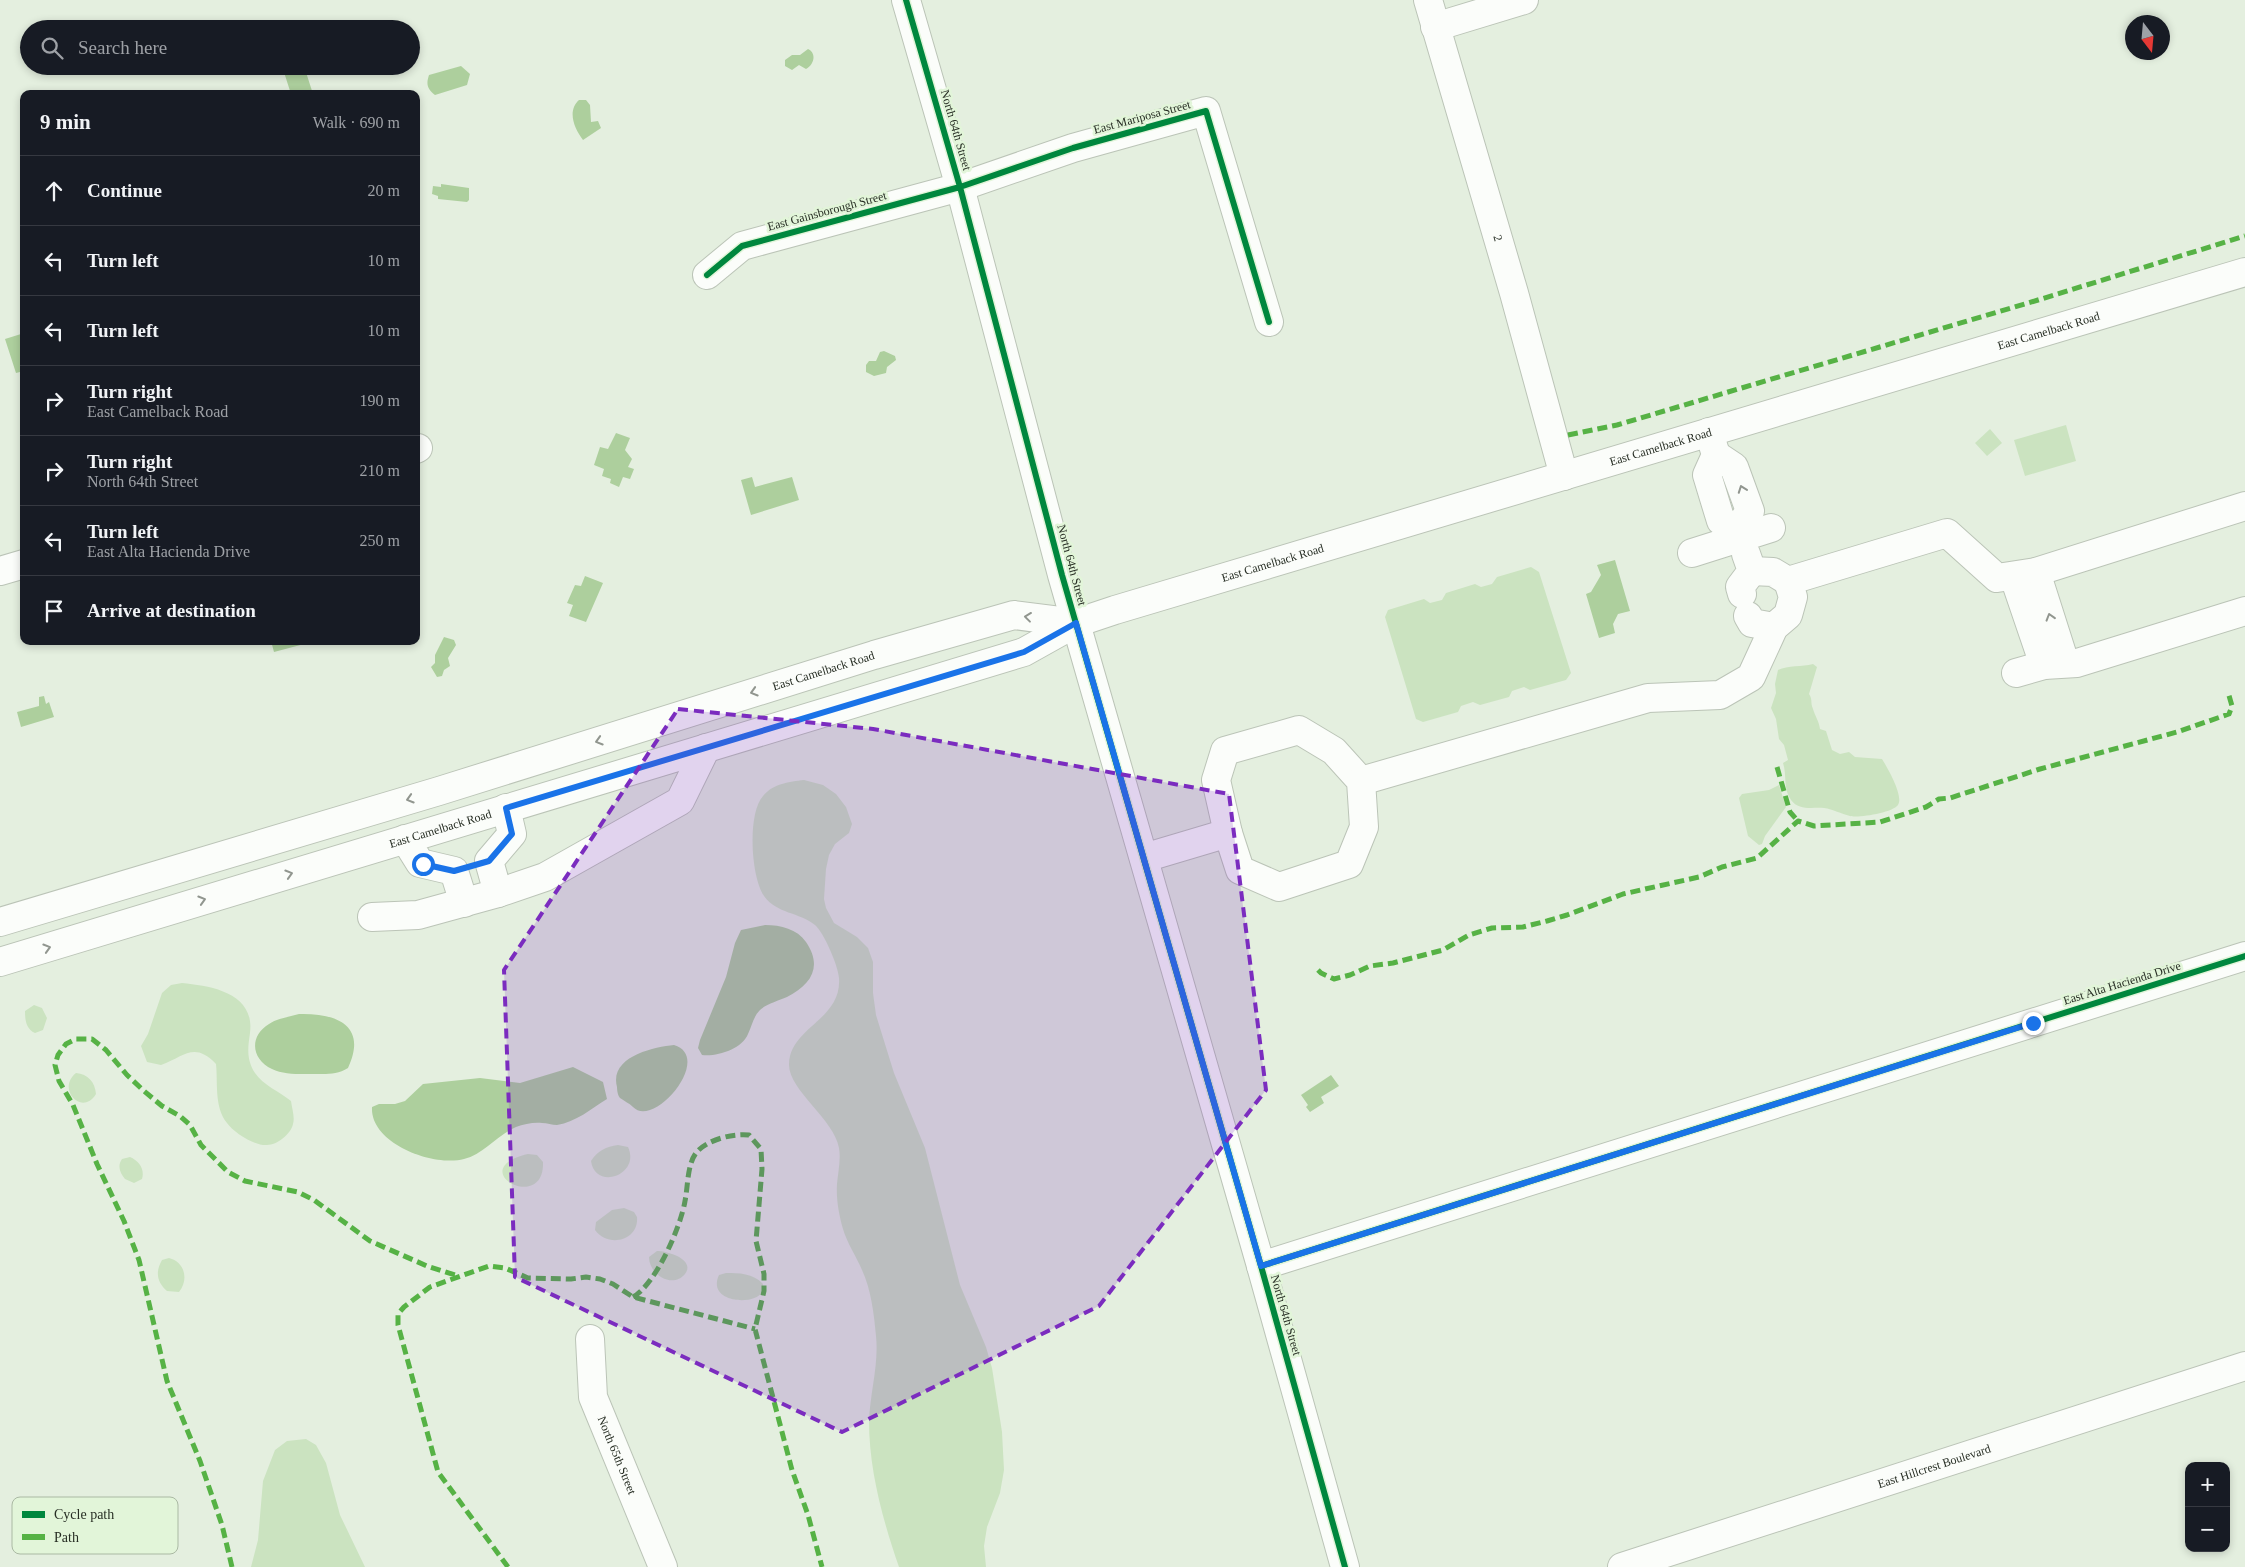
<!DOCTYPE html>
<meta charset="utf-8">
<style>
:root{--surface:#171b24;--page:#20242c;--text:#f1f3f6;--muted:#9ea1a6;--line:#363941}
body{margin:0;font-family:"Times New Roman",serif;background:var(--page);color:var(--text)}
.controls{position:absolute;right:15px;bottom:15px;display:grid;overflow:hidden;border-radius:10px;box-shadow:0 2px 8px #0003}
.controls button{width:45px;height:45px;display:grid;place-items:center;padding:0;border:0;border-bottom:1px solid var(--line);background:var(--surface);color:var(--text);font:25px sans-serif}
.compass{position:absolute;left:2125px;top:15px;width:45px;height:45px;border-radius:50%;background:var(--surface);box-shadow:0 2px 8px #0003;rotate:164deg}
.stop{position:absolute;width:15px;height:15px;margin:-11px;border:4px solid #1a73e8;border-radius:50%;background:#fff}
.stop.end{background:#1a73e8;border-color:#fff;box-shadow:0 1px 5px #0008}
.list{margin:0;padding:0;list-style:none}
h2{display:flex;justify-content:space-between;align-items:center;height:65px;margin:0;padding:0 20px;font-size:21px}
h2 small{font-size:16px;font-weight:400;color:var(--muted)}
.list li{display:grid;grid-template-columns:32px 1fr auto;gap:15px;align-items:center;box-sizing:border-box;height:70px;padding:0 20px;border-top:1px solid var(--line)}
.list b{display:block;font-size:19px;white-space:nowrap}
.list p{margin:0;font-size:16px;white-space:nowrap;color:var(--muted)}
.list em{font-size:16px;font-style:normal;color:var(--muted)}
.icon{flex:none;width:28px;height:28px;fill:none;stroke:currentColor;stroke-width:2;stroke-linecap:round;stroke-linejoin:round}
.map{position:relative;flex:none;width:2245px;height:1567px;overflow:hidden}
.search{position:absolute;background:var(--surface);box-shadow:0 2px 8px #0003;left:20px;top:20px;width:400px;height:55px;display:flex;align-items:center;gap:12px;box-sizing:border-box;padding:0 18px;border-radius:28px;color:var(--muted);font-size:19px}
.panel{position:absolute;background:var(--surface);box-shadow:0 2px 8px #0003;left:20px;top:90px;width:400px;height:555px;border-radius:10px}
.map>svg:first-child{display:block}
.green{fill:#cbe3c0}
.water{fill:#adcf9d}
.lines{fill:none;stroke-linecap:round;stroke-linejoin:round}
.minor-casing{stroke:#bbc4b7;stroke-width:30}
.major-casing{stroke:#bbc4b7;stroke-width:30}
.minor{stroke:#fbfdfa;stroke-width:28}
.major{stroke:#fbfdfa;stroke-width:28}
.quiet{stroke:#56b245;stroke-width:5;stroke-dasharray:10 5;stroke-linecap:butt}
.cycleway-casing{stroke:#e2f5d9;stroke-width:9}
.cycleway{stroke:#00873e;stroke-width:6}
.oneway{stroke:#91968f}
.route{stroke:#1a73e8;stroke-width:6}
.marked{fill:#7b2cbf;fill-opacity:0.2;stroke:#7b2cbf;stroke-width:4;stroke-dasharray:10 6;stroke-linejoin:round}
.labels{text-anchor:middle;stroke-width:5;stroke-linejoin:round;paint-order:stroke}
.street-label{font-size:12px;fill:#272e24;stroke:#e2f5d9}
.key{fill:#e2f5d9;stroke:#aab9a3;stroke-width:1}
.key-label{font-size:14px;fill:#272e24}
</style>
<div class="map">
<svg width="2245" height="1567" viewBox="0 0 2245 1567">
<rect width="100%" height="100%" fill="#e4efdf"/>
<!-- green -->
<path class="green" d="M 2066,425 L 2076,461 L 2025,476 L 2014,440 Z
M 1990,429 L 2002,443 L 1987,456 L 1975,443 Z
M 1531,567 L 1539,572 L 1571,673 L 1566,680 L 1530,690 L 1524,687 L 1512,691 L 1509,697 L 1480,705 L 1473,702 L 1461,706 L 1458,712 L 1423,722 L 1416,719 L 1385,617 L 1388,610 L 1424,599 L 1430,603 L 1442,600 L 1446,593 L 1475,584 L 1481,587 L 1492,584 L 1497,577 Z
M 1813,664 L 1817,667 L 1809,694 C 1813,700 1810,702 1813,709 C 1815,716 1819,721 1820,729 L 1826,731 L 1832,750 L 1840,754 L 1849,752 L 1855,757 L 1882,759 C 1887,767 1904,796 1898,805 C 1892,813 1859,818 1850,816 C 1841,814 1833,809 1824,808 C 1812,807 1799,811 1791,800 C 1783,789 1787,775 1783,763 L 1788,760 L 1784,745 L 1779,739 L 1776,719 L 1771,708 L 1776,693 L 1775,684 L 1778,670 C 1788,665 1802,667 1813,664 Z
M 804,780 L 823,785 L 836,794 L 846,807 L 852,824 L 849,833 L 835,844 L 829,855 L 826,869 L 824,899 L 826,908 L 834,923 L 857,937 L 868,948 L 873,962 L 873,993 L 876,1015 L 894,1073 L 925,1148 L 960,1285 L 986,1347 L 992,1368 L 1002,1432 L 1004,1470 L 1000,1493 L 987,1527 L 984,1546 L 986,1567 L 899,1567 C 883,1521 869,1470 869,1421 C 870,1393 879,1364 876,1336 C 874,1314 871,1289 862,1270 C 856,1256 847,1243 843,1229 C 839,1215 836,1199 837,1184 C 838,1172 841,1160 839,1148 C 834,1119 788,1090 789,1064 C 790,1027 842,1020 839,978 C 838,965 824,933 815,925 C 799,912 777,914 764,896 C 751,877 747,814 763,796 C 774,783 789,782 804,780 Z
M 1779,785 L 1786,807 L 1765,836 L 1762,844 L 1759,845 L 1748,836 L 1739,798 L 1742,794 L 1769,790 Z
M 182,983 C 212,986 255,993 250,1033 C 248,1047 246,1059 255,1073 C 263,1085 280,1092 291,1101 C 292,1109 295,1117 293,1124 C 291,1134 277,1145 267,1145 C 255,1146 234,1133 227,1123 C 214,1107 218,1083 216,1064 C 194,1041 184,1057 161,1065 L 147,1062 L 141,1046 L 148,1034 L 162,993 L 171,985 Z
M 34,1005 L 42,1008 L 47,1018 L 43,1030 L 35,1033 C 26,1029 25,1020 25,1011 Z
M 76,1073 C 88,1074 95,1082 96,1094 C 82,1117 56,1089 76,1073 Z
M 618,1145 L 628,1147 C 641,1175 595,1191 591,1161 C 598,1150 606,1147 618,1145 Z
M 528,1154 L 537,1155 L 543,1162 C 545,1215 462,1169 528,1154 Z
M 130,1157 C 139,1161 145,1169 142,1179 L 134,1183 L 125,1179 C 120,1173 117,1166 122,1159 Z
M 624,1208 L 634,1212 L 637,1217 C 639,1241 608,1248 595,1230 L 596,1222 L 612,1210 Z
M 657,1251 C 667,1251 696,1259 685,1274 C 673,1289 649,1275 649,1257 Z
M 169,1258 C 185,1262 189,1280 179,1292 L 167,1291 C 157,1282 155,1272 162,1260 Z
M 726,1273 C 739,1273 753,1273 763,1284 C 762,1287 763,1290 762,1292 C 755,1306 706,1303 719,1275 Z
M 306,1439 L 316,1445 L 326,1463 L 340,1515 L 365,1567 L 251,1567 L 258,1540 L 263,1481 L 275,1450 L 287,1441 Z"/>
<!-- water -->
<path class="water" d="M 808,49 C 817,53 814,65 806,69 L 799,65 L 792,70 L 785,66 L 785,60 L 792,55 L 800,55 Z
M 282,66 L 304,66 L 313,94 L 291,94 Z
M 461,66 L 470,74 L 467,85 L 435,95 C 427,89 426,84 429,75 Z
M 579,100 L 586,100 L 590,105 L 591,122 L 598,121 L 601,128 L 583,140 C 574,128 567,111 579,100 Z
M 441,184 L 469,188 L 469,200 L 467,202 L 438,199 L 438,196 L 432,194 L 433,186 L 441,187 Z
M 21,334 L 24,344 L 24,371 L 16,373 L 5,339 Z
M 880,352 L 884,351 L 895,356 L 896,360 L 887,367 L 886,373 L 874,376 L 866,372 L 866,365 L 869,361 L 876,361 Z
M 616,433 L 630,438 L 625,450 L 632,459 L 628,467 L 634,469 L 630,479 L 623,477 L 619,487 L 610,483 L 611,479 L 602,476 L 604,469 L 594,465 L 600,447 L 608,449 Z
M 752,477 L 755,487 L 792,477 L 799,500 L 751,515 L 741,480 Z
M 1615,560 L 1630,611 L 1618,614 L 1613,624 L 1615,633 L 1599,638 L 1586,594 L 1591,592 L 1601,575 L 1597,565 Z
M 585,576 L 603,583 L 586,622 L 569,616 L 573,605 L 567,603 L 575,585 L 581,586 Z
M 444,637 L 454,640 L 456,645 L 448,658 L 450,666 L 444,670 L 442,676 L 437,677 L 431,667 L 435,663 L 435,655 Z
M 271,641 L 307,641 L 308,643 L 274,652 Z
M 44,696 L 46,704 L 49,702 L 54,717 L 21,727 L 17,712 L 39,706 L 39,697 Z
M 765,925 C 781,925 797,929 806,942 C 823,967 811,985 787,997 C 778,1001 766,1004 760,1010 C 753,1017 752,1026 748,1034 C 742,1049 717,1057 702,1055 L 698,1048 L 700,1040 L 726,977 L 735,943 L 741,930 Z
M 299,1014 C 336,1013 368,1025 348,1068 C 337,1075 327,1074 314,1074 C 301,1074 284,1075 272,1069 C 251,1059 249,1036 269,1024 C 278,1018 289,1017 299,1014 Z
M 674,1045 C 714,1057 654,1129 633,1107 C 629,1103 624,1101 620,1098 C 618,1096 617,1091 617,1087 C 609,1057 653,1047 674,1045 Z
M 573,1067 L 603,1082 L 607,1099 C 591,1109 576,1122 557,1125 C 552,1125 547,1123 542,1123 C 534,1122 524,1124 516,1127 C 497,1135 484,1154 464,1159 C 434,1167 370,1144 372,1107 L 379,1104 L 395,1104 L 405,1101 L 423,1084 L 480,1078 L 520,1083 Z
M 1331,1075 L 1339,1086 L 1321,1097 L 1324,1103 L 1310,1112 L 1306,1107 L 1308,1105 L 1301,1095 Z"/>
<g class="lines">
<!-- minor casing -->
<g class="minor-casing">
<g id="minor">
<path d="M 906,0 L 960,187 L 1062,575 L 1261,1266 L 1345,1567"/>
<path id="s1" d="M 1428,0 L 1514,293 L 1564,476"/>
<path d="M 1435,27 L 1524,0"/>
<path d="M 707,275 L 742,246 L 960,187 L 1073,148 L 1206,111 L 1269,322"/>
<path d="M 1709,432 L 1716,455 L 1707,475 L 1721,521 L 1738,528"/>
<path d="M 416,449 L 418,448"/>
<path d="M 1716,455 L 1734,467 L 1750,511 L 1738,528"/>
<path d="M 1692,553 L 1771,528"/>
<path d="M 0,571 L 24,564"/>
<path d="M 1752,571 L 1773,572 L 1788,581 L 1947,533 L 1997,578 L 2036,572 L 2245,506"/>
<path d="M 2036,572 L 2065,663"/>
<path d="M 2014,577 L 2044,665"/>
<path d="M 1742,594 L 1740,587 L 1752,571 L 1746,554"/>
<path d="M 1748,616 L 1752,623 L 1774,627"/>
<path d="M 2016,673 L 2044,665 L 2077,663 L 2245,611"/>
<path d="M 1299,730 L 1334,751 L 1361,781 L 1364,827 L 1349,864 L 1279,887 L 1240,870 L 1228,833 L 1216,780 L 1225,751 Z"/>
<path d="M 1361,781 L 1648,698 L 1720,695 L 1751,677 L 1774,627 L 1788,615 L 1793,597 L 1788,581"/>
<path d="M 405,839 L 420,863 L 454,871 L 464,903"/>
<path d="M 1144,858 L 1228,833"/>
<path d="M 498,893 L 489,861 L 512,834 L 506,808"/>
<path d="M 372,917 L 418,915 L 498,893 L 545,877 L 680,801 L 706,748"/>
<path d="M 1261,1266 L 2245,956"/>
<path id="s2" d="M 590,1339 L 593,1397 L 663,1567"/>
<path id="s3" d="M 1622,1567 L 2245,1366"/>
</g>
</g>
<!-- major casing -->
<g class="major-casing">
<g id="major">
<path id="s4" d="M 0,922 L 439,791 L 874,655 L 1014,615 L 1076,623"/>
<path id="s5" d="M 0,962 L 1024,652 L 1076,623 L 1115,610 L 2245,272"/>
</g>
</g>
<!-- minor -->
<use href="#minor" class="minor"/>
<!-- major -->
<use href="#major" class="major"/>
<!-- quiet -->
<path class="quiet" d="M 1568,435 L 1617,425 L 2038,300 L 2245,236
M 1777,767 L 1790,812 L 1798,821
M 1318,970 L 1321,973 L 1334,979 L 1350,975 L 1370,966 L 1393,963 L 1443,950 L 1469,935 L 1492,928 L 1523,927 L 1547,921 L 1567,915 L 1623,894 L 1699,877 L 1722,867 L 1757,858 L 1798,821 L 1814,826 L 1880,822 L 1926,807 L 1939,799 L 1950,798 L 2040,769 L 2177,732 L 2229,714 L 2232,706 L 2228,692
M 633,1297 C 656,1284 681,1226 685,1201 C 688,1187 687,1165 696,1153 C 706,1140 733,1133 749,1135 L 761,1149 L 762,1169 L 756,1241 L 764,1274 L 764,1291 L 755,1329 L 792,1470 L 808,1515 L 822,1567
M 232,1567 L 222,1525 L 200,1461 L 167,1381 L 139,1260 L 124,1221 L 97,1164 L 73,1105 L 59,1081 L 55,1065 L 58,1055 L 66,1044 L 76,1039 L 92,1039 L 106,1050 L 127,1075 L 144,1091 L 162,1106 L 180,1116 L 190,1125 L 201,1145 L 228,1172 L 245,1181 L 298,1192 L 314,1200 L 370,1241 L 427,1266 L 458,1276
M 508,1567 L 438,1472 L 398,1325 L 398,1314 L 404,1307 L 430,1287 L 489,1266 L 505,1268 L 528,1278 L 571,1279 L 586,1277 L 600,1279 L 613,1284 L 633,1297 L 755,1329"/>
<!-- cycleway casing -->
<g class="cycleway-casing">
<path id="cycleway" d="M 906,0 L 960,187 L 1062,575 L 1261,1266 L 1345,1567
M 707,275 L 742,246 L 960,187 L 1073,148 L 1206,111 L 1269,322
M 1261,1266 L 2245,956"/>
</g>
<!-- cycleway -->
<use href="#cycleway" class="cycleway"/>
</g>
<!-- one-way arrows -->
<defs><path id="oneway-chevron" d="M-2-3.5L2.5 0L-2 3.5" fill="none" stroke-width="1.6" stroke-linecap="round" stroke-linejoin="round" transform="scale(1.25)"/></defs>
<g class="oneway">
<use href="#oneway-chevron" transform="translate(1742 489) rotate(-110)"/>
<use href="#oneway-chevron" transform="translate(1028 617) rotate(-173)"/>
<use href="#oneway-chevron" transform="translate(2050 617) rotate(-107)"/>
<use href="#oneway-chevron" transform="translate(754 692) rotate(163)"/>
<use href="#oneway-chevron" transform="translate(599 741) rotate(163)"/>
<use href="#oneway-chevron" transform="translate(410 799) rotate(163)"/>
<use href="#oneway-chevron" transform="translate(289 874) rotate(-17)"/>
<use href="#oneway-chevron" transform="translate(202 900) rotate(-17)"/>
<use href="#oneway-chevron" transform="translate(47 948) rotate(-17)"/>
</g>
<g class="lines">
<!-- route -->
<path class="route" d="M 423,864 L 454,871 L 489,861 L 512,834 L 506,808 L 1024,652 L 1076,623 L 1261,1266 L 2033,1023"/>
</g>
<!-- marked area -->
<path class="marked" d="M 678,709 L 873,729 L 1229,794 L 1266,1090 L 1099,1306 L 842,1432 L 515,1277 L 504,970 Z"/>
<g class="labels">
<!-- street labels -->
<g class="street-label">
<text transform="translate(1142 117) rotate(-15)" y="4">East Mariposa Street</text>
<text transform="translate(956 130) rotate(74)" y="4">North 64th Street</text>
<text transform="translate(827 211) rotate(-15)" y="4">East Gainsborough Street</text>
<text dy="4" stroke="none"><textPath href="#s1" startOffset="248">2</textPath></text>
<text dy="4" stroke="none"><textPath href="#s5" startOffset="2145">East Camelback Road</textPath></text>
<text dy="4" stroke="none"><textPath href="#s5" startOffset="1740">East Camelback Road</textPath></text>
<text dy="4" stroke="none"><textPath href="#s5" startOffset="1335">East Camelback Road</textPath></text>
<text transform="translate(1072 565) rotate(75)" y="4">North 64th Street</text>
<text dy="4" stroke="none"><textPath href="#s4" startOffset="861">East Camelback Road</textPath></text>
<text dy="4" stroke="none"><textPath href="#s5" startOffset="460">East Camelback Road</textPath></text>
<text transform="translate(2122 983) rotate(-17)" y="4">East Alta Hacienda Drive</text>
<text transform="translate(1286 1315) rotate(74)" y="4">North 64th Street</text>
<text dy="4" stroke="none"><textPath href="#s2" startOffset="121">North 65th Street</textPath></text>
<text dy="4" stroke="none"><textPath href="#s3" startOffset="328">East Hillcrest Boulevard</textPath></text>
</g>
</g>
<!-- legend -->
<rect x="12" y="1497" width="166" height="57" rx="8" class="key"/>
<rect x="22" y="1511" width="23" height="7" fill="#00873e"/>
<rect x="22" y="1534" width="23" height="6" fill="#56b245"/>
<g class="key-label">
<text x="54" y="1519">Cycle path</text>
<text x="54" y="1542">Path</text>
</g>
</svg>
<div class="controls">
<button>+</button>
<button>−</button>
</div>
<svg class="compass" viewBox="-18 -18 36 36"><path d="M0-13l5 13h-10z" fill="#e53935"/><path d="M0 13l5-13h-10z" fill="#9ea1a6"/></svg>
<div class="stop" style="left:423px;top:864px"></div>
<div class="stop end" style="left:2033px;top:1023px"></div>
<div class="search"><svg class="icon" aria-label="search" viewBox="0 0 24 24"><circle cx="10" cy="10" r="6"/><path d="M15 15l6 6"/></svg>Search here</div>
<section class="panel">
<h2>9 min<small>Walk · 690 m</small></h2>
<ul class="list">
<li><svg class="icon" aria-label="ahead" viewBox="0 0 24 24"><path d="M12 20V5M6 11l6-6 6 6"/></svg><div><b>Continue</b></div><em>20 m</em></li>
<li><svg class="icon" aria-label="left" viewBox="0 0 24 24"><path d="M17 20v-9H6M10 6l-5 5 5 5"/></svg><div><b>Turn left</b></div><em>10 m</em></li>
<li><svg class="icon" aria-label="left" viewBox="0 0 24 24"><path d="M17 20v-9H6M10 6l-5 5 5 5"/></svg><div><b>Turn left</b></div><em>10 m</em></li>
<li><svg class="icon" aria-label="right" viewBox="0 0 24 24"><path d="M7 20v-9h11M14 6l5 5-5 5"/></svg><div><b>Turn right</b><p>East Camelback Road</p></div><em>190 m</em></li>
<li><svg class="icon" aria-label="right" viewBox="0 0 24 24"><path d="M7 20v-9h11M14 6l5 5-5 5"/></svg><div><b>Turn right</b><p>North 64th Street</p></div><em>210 m</em></li>
<li><svg class="icon" aria-label="left" viewBox="0 0 24 24"><path d="M17 20v-9H6M10 6l-5 5 5 5"/></svg><div><b>Turn left</b><p>East Alta Hacienda Drive</p></div><em>250 m</em></li>
<li><svg class="icon" aria-label="arrive" viewBox="0 0 24 24"><path d="M6 21V4h12l-3 4 3 4H6"/></svg><div><b>Arrive at destination</b></div></li>
</ul>
</section>
</div>
